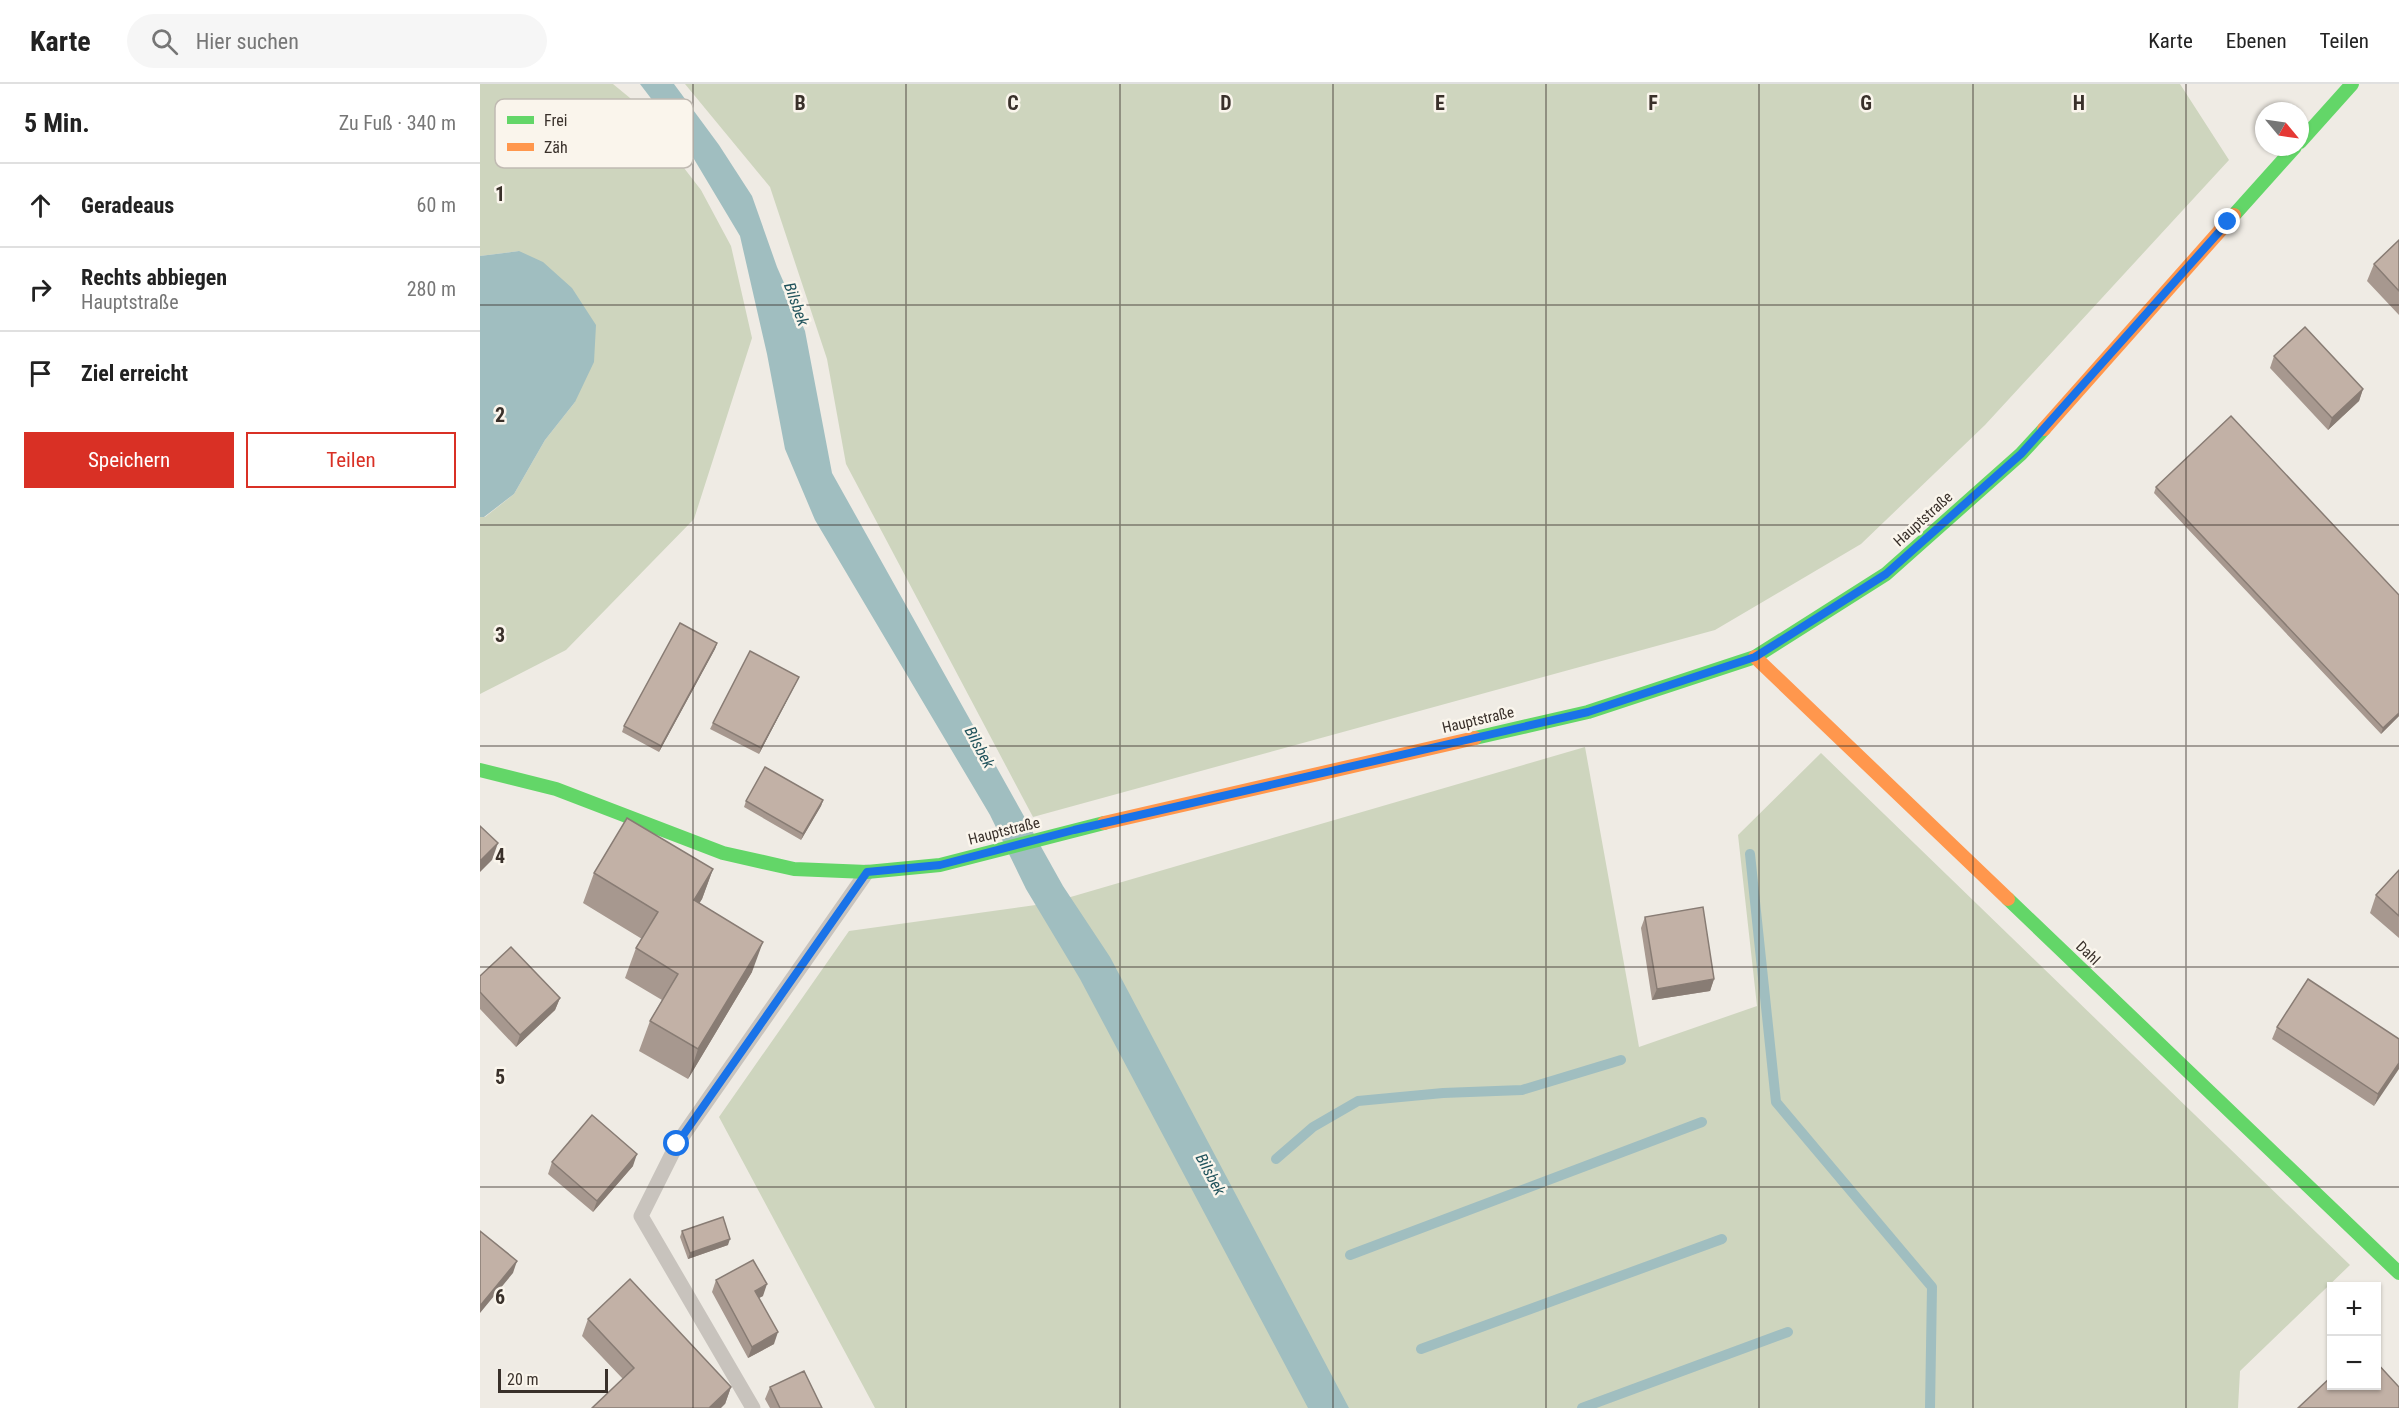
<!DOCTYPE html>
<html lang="de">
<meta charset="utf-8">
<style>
:root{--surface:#fff;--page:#f6f6f6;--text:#222;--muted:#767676;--line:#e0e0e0;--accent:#d93025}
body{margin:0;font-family:"Roboto Condensed",sans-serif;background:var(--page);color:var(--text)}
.controls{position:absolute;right:18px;bottom:18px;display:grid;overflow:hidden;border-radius:0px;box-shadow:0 2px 4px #0004}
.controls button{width:54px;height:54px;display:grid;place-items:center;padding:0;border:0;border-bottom:2px solid var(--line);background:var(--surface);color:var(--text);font:30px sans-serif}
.compass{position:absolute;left:1775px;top:18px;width:54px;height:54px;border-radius:50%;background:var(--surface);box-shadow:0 2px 4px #0004;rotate:119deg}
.scale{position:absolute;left:18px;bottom:15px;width:110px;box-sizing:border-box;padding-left:6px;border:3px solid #39302a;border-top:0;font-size:16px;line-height:21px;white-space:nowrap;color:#39302a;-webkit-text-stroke:4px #faf5ec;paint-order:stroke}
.stop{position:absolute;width:18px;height:18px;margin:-14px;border:4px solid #1a73e8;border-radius:50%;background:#fff}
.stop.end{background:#1a73e8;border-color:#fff;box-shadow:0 2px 6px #0008}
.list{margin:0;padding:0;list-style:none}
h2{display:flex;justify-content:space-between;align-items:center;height:78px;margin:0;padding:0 24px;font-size:26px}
h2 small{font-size:20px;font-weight:400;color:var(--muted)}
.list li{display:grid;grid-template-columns:39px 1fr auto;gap:18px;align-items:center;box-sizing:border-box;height:84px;padding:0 24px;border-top:2px solid var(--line)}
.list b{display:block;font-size:22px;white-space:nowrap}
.list p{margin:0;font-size:20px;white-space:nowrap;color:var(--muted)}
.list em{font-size:20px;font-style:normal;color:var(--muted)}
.actions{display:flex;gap:12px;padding:18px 24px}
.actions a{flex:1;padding:14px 0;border:2px solid var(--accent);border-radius:0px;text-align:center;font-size:21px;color:var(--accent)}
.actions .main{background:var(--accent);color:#fff}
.icon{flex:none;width:33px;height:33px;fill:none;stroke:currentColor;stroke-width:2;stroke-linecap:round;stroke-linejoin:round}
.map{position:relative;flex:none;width:1919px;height:1324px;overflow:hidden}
header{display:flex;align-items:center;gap:36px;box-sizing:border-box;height:84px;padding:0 30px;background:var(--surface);border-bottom:2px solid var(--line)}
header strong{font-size:28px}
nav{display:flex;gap:33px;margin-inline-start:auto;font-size:21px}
.search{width:420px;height:54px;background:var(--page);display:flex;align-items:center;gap:15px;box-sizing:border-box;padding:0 21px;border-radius:33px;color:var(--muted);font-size:22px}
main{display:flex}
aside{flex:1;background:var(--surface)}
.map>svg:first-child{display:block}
.green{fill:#ced5be}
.water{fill:#a0bec0}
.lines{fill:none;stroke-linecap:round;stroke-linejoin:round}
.stream{stroke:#a0bec0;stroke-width:10}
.lane{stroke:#c8c3bd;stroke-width:15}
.fast{stroke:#63d668;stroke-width:14}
.slow{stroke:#ff974d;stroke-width:14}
.wall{fill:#a7988f}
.shaded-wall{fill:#887c74}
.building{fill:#c2b1a6;stroke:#887c74;stroke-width:1.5}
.route{stroke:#1a73e8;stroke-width:8}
.grid{fill:none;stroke:#39302a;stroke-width:1.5;stroke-opacity:0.55}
.labels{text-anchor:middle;stroke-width:5;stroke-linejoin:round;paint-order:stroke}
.street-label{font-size:15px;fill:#39302a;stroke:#faf5ec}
.water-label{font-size:16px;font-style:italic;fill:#1f525b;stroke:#faf5ec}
.key{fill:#faf5ec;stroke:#c0bab2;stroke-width:1.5}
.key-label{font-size:16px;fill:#39302a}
.grid-label{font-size:20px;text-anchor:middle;font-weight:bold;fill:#39302a;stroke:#faf5ec;stroke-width:5;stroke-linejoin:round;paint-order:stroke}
</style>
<header>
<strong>Karte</strong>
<div class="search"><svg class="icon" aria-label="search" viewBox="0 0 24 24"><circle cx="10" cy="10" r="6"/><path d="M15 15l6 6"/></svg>Hier suchen</div>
<nav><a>Karte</a><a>Ebenen</a><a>Teilen</a></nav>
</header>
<main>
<aside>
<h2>5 Min.<small>Zu Fuß · 340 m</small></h2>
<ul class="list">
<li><svg class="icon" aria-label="ahead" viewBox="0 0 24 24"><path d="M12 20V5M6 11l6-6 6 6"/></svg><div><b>Geradeaus</b></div><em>60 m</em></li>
<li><svg class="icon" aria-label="right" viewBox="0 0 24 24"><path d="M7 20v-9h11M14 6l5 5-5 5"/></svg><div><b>Rechts abbiegen</b><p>Hauptstraße</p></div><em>280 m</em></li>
<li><svg class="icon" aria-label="arrive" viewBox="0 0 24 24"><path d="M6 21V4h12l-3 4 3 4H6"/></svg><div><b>Ziel erreicht</b></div></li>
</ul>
<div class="actions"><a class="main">Speichern</a><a>Teilen</a></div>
</aside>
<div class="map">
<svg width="1919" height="1324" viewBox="0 0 1919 1324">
<rect width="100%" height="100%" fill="#efebe4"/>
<!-- green -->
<path class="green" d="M 0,0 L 133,0 L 150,14 L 221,106 L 251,162 L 272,254 L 214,435 L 86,566 L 0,610 L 0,433 L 5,433 L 34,410 L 65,356 L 95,318 L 39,167 L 0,172 Z
M 205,0 L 1700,0 L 1749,76 L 1505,341 L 1381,460 L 1235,546 L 553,733 L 366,380 L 347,275 L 290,103 Z
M 1105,663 L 1159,963 L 1277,922 L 1258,751 L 1341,669 L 1870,1181 L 1760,1287 L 1758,1324 L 395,1324 L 239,1033 L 369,847 L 570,819 Z"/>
<!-- water -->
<path class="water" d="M 160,0 L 194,0 L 239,61 L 272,112 L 297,183 L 325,247 L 352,389 L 583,802 L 630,873 L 869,1324 L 828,1324 L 600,895 L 546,805 L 510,731 L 335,436 L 305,365 L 287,270 L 260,152 L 202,55 Z
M 39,167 L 63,178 L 92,204 L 116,241 L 114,278 L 95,318 L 65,356 L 34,410 L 4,433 L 0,433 L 0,172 Z"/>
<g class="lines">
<!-- stream -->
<path class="stream" d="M 1270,770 L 1296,1018 L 1452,1203 L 1450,1324
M 796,1075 L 833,1043 L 878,1017 L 963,1009 L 1042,1006 L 1141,976
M 870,1171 L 1222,1038
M 941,1265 L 1242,1155
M 1102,1324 L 1308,1248"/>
<!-- lane -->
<path class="lane" d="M 273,1324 L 161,1132 L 197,1060 L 387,788"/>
<!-- fast -->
<path class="fast" d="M 1820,58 L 1872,0
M 1754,131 L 1815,63
M 995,654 L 1108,628 L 1275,573 L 1406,490 L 1541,370 L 1564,345
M 0,686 L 76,705 L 243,769 L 314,785 L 387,788 L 460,781 L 624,739
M 1528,815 L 1919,1189"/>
<!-- slow -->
<path class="slow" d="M 1564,345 L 1754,131
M 1275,573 L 1528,815
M 624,739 L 995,654"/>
</g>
<!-- wall -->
<path class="wall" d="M 1919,156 L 1919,231 L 1887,197 L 1894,180 Z
M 1794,272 L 1883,305 L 1879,317 L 1848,346 L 1790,284 Z
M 1676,403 L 1919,511 L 1919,632 L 1901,650 L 1674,409 Z
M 237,559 L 235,565 L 179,668 L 142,648 L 144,642 Z
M 319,593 L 316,599 L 279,670 L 230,645 L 233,639 Z
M 343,716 L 341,722 L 321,756 L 264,723 L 266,717 Z
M 233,785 L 222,815 L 219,819 L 272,888 L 208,995 L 159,967 L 170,937 L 182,916 L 145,894 L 156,864 L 162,855 L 103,819 L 114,789 Z
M 1919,786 L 1919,854 L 1890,829 L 1896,811 Z
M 1165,833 L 1234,895 L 1230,907 L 1172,916 L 1161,844 Z
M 0,892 L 80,914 L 75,926 L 36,963 L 0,925 Z
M 1797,943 L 1919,955 L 1894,1022 L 1792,955 Z
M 72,1078 L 153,1082 L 113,1128 L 68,1090 Z
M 202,1147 L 248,1161 L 208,1175 L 200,1153 Z
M 236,1196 L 283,1212 L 279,1214 L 294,1260 L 268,1274 L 232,1208 Z
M 108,1235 L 251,1303 L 245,1320 L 143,1295 L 102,1252 Z
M 290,1303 L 342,1324 L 290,1324 L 285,1315 Z"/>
<!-- shaded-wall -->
<path class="shaded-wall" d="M 1883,305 L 1879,317 L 1848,346 L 1852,334 Z
M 237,559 L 235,565 L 179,668 L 181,662 Z
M 319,593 L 316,599 L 279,670 L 281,664 Z
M 1919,629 L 1919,632 L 1901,650 L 1903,644 Z
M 343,716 L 341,722 L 321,756 L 323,750 Z
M 18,759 L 12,776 L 0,788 L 0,777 Z
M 233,785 L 222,815 L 203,846 L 214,816 Z
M 283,858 L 272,888 L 208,995 L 218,965 Z
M 1234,895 L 1230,907 L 1172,916 L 1177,905 Z
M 80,914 L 75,926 L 36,963 L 40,951 Z
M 1919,979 L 1919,985 L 1894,1022 L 1898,1010 Z
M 157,1070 L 153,1082 L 113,1128 L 117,1117 Z
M 250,1155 L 248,1161 L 208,1175 L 210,1169 Z
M 37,1177 L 33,1189 L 0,1229 L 0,1222 Z
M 287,1200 L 283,1212 L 271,1218 L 275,1207 Z
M 298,1248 L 294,1260 L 268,1274 L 272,1263 Z
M 251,1303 L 245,1320 L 241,1324 L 229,1324 Z"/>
<!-- building -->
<path class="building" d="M 1919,156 L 1919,207 L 1894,180 Z
M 1825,243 L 1883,305 L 1852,334 L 1794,272 Z
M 1751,332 L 1919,511 L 1919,629 L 1903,644 L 1676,403 Z
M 200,539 L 237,559 L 181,662 L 144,642 Z
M 270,567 L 319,593 L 281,664 L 233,639 Z
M 285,683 L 343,716 L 323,750 L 266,717 Z
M 147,734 L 233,785 L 214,816 L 283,858 L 218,965 L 170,937 L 198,890 L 156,864 L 178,828 L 114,789 Z
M 0,742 L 18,759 L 0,777 Z
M 1919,786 L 1919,832 L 1896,811 Z
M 1223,823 L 1234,895 L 1177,905 L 1165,833 Z
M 31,863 L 80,914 L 40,951 L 0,908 L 0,892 Z
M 1828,895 L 1919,955 L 1919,979 L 1898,1010 L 1797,943 Z
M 112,1031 L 157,1070 L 117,1117 L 72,1078 Z
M 243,1133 L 250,1155 L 210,1169 L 202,1147 Z
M 0,1147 L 37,1177 L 0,1222 Z
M 273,1176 L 287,1200 L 275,1207 L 298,1248 L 272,1263 L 236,1196 Z
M 150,1195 L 251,1303 L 229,1324 L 112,1324 L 154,1284 L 108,1235 Z
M 1896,1278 L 1919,1303 L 1919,1324 L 1818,1324 L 1851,1293 L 1851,1302 L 1896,1302 Z
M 324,1287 L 342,1324 L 300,1324 L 290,1303 Z"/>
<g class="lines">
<!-- route -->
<path class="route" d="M 197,1060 L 387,788 L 460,781 L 594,746 L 1108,628 L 1275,573 L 1406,490 L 1541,370 L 1748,138"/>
</g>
<!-- grid -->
<path class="grid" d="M 213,0 L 213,1324M 426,0 L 426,1324M 640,0 L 640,1324M 853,0 L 853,1324M 1066,0 L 1066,1324M 1279,0 L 1279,1324M 1493,0 L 1493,1324M 1706,0 L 1706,1324M 0,221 L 1919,221M 0,441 L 1919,441M 0,662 L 1919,662M 0,883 L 1919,883M 0,1103 L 1919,1103"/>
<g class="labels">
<!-- street labels -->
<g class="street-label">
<text transform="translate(1443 435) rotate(-42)" y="5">Hauptstraße</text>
<text transform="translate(998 636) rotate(-13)" y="5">Hauptstraße</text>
<text transform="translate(524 747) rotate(-14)" y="5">Hauptstraße</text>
<text transform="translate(1608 869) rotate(44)" y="5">Dahl</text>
</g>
<!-- water labels -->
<g class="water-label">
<text transform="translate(317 220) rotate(70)" y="6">Bilsbek</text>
<text transform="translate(500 663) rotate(62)" y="6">Bilsbek</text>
<text transform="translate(731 1090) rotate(62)" y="6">Bilsbek</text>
</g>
</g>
<!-- legend -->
<rect x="15" y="15" width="198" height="69" rx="9" class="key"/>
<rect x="27" y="32" width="27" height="8" fill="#63d668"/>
<rect x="27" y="59" width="27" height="8" fill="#ff974d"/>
<g class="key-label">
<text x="64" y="42">Frei</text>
<text x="64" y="69">Zäh</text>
</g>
<g class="grid-label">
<text x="320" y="26">B</text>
<text x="533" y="26">C</text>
<text x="746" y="26">D</text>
<text x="960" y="26">E</text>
<text x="1173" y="26">F</text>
<text x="1386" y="26">G</text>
<text x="1599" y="26">H</text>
<text x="20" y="117">1</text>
<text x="20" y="338">2</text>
<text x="20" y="558">3</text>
<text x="20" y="779">4</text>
<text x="20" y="1000">5</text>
<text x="20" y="1220">6</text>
</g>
</svg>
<div class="controls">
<button>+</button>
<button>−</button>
</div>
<svg class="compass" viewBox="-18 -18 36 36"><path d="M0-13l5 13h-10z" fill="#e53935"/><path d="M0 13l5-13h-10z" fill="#767676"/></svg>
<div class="scale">20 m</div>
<div class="stop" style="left:197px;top:1060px"></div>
<div class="stop end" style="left:1748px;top:138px"></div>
</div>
</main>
